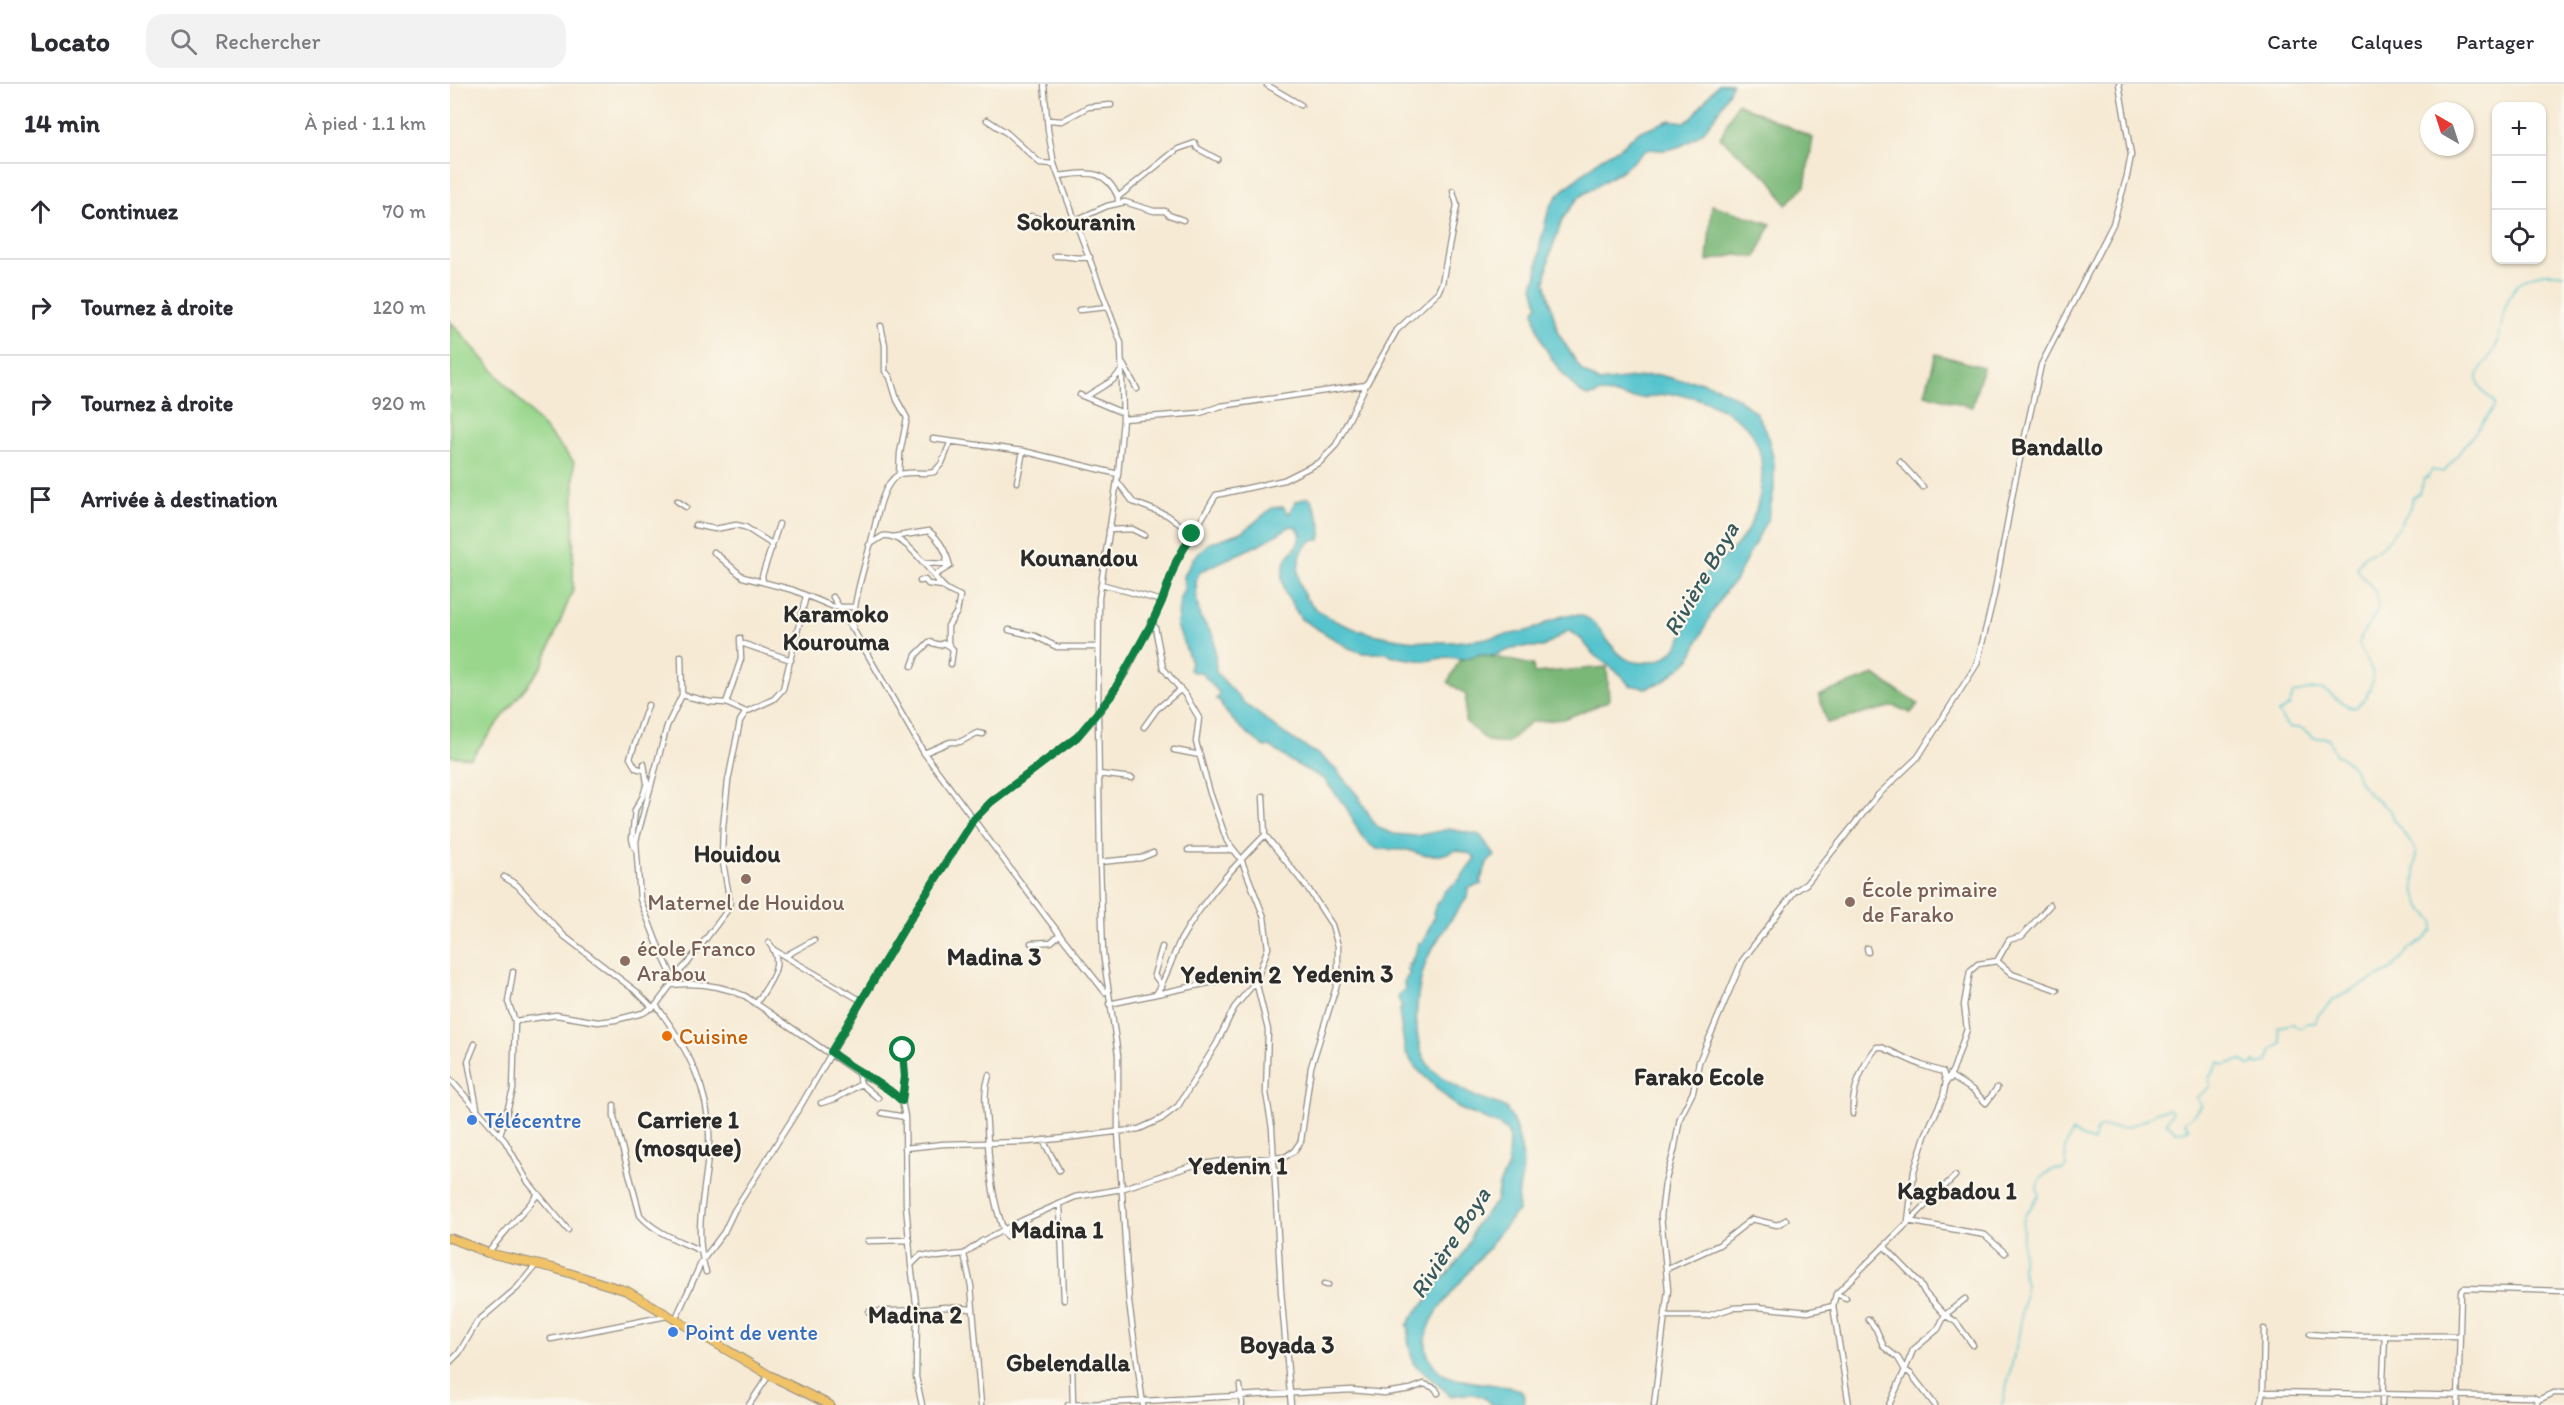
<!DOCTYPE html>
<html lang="fr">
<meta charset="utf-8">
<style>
:root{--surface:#fff;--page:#f2f2f3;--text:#2b2b33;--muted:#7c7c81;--line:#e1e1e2}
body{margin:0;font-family:Itim,sans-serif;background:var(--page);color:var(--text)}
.controls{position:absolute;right:18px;top:18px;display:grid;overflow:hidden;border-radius:12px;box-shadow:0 2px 4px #0004}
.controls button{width:54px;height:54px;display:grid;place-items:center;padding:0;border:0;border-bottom:2px solid var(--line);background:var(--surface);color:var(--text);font:30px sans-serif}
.compass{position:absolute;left:1970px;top:18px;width:54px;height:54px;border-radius:50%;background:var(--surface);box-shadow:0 2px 4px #0004;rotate:321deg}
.stop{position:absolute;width:18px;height:18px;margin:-14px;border:4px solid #0b8043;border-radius:50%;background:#fff}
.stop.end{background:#0b8043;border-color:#fff;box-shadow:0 2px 6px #0008}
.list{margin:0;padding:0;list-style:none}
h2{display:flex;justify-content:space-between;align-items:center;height:78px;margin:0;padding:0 24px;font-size:26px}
h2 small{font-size:20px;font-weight:400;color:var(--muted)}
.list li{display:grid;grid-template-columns:39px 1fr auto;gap:18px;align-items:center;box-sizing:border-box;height:96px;padding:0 24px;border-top:2px solid var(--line)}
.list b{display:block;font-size:22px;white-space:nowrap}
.list em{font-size:20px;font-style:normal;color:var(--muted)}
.icon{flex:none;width:33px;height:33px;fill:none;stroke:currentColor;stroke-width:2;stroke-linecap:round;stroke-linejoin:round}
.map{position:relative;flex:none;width:2114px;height:1321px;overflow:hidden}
header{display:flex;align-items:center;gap:36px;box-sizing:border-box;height:84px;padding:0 30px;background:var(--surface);border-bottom:2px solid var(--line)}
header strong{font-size:28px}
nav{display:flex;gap:33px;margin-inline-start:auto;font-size:21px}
.search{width:420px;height:54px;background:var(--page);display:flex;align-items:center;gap:15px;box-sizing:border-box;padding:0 21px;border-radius:18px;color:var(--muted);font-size:22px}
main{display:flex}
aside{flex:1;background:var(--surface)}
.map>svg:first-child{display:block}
.green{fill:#99d78c;stroke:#62815c;stroke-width:1.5}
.forest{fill:#7ab878;stroke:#527252;stroke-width:1.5}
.water{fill:#57c4ce;stroke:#41787c;stroke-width:1.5}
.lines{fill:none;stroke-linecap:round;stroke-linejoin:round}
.stream{stroke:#57c4ce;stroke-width:1.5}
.minor-casing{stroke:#908a80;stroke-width:7}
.trunk-casing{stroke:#908a80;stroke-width:10}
.minor{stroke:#fff;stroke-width:4.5}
.trunk{stroke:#f0c369;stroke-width:8}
.route{stroke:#0b8043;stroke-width:8}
.education-dot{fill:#8d6e63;stroke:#fbf7ec;stroke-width:2}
.food-dot{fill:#e8710a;stroke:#fbf7ec;stroke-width:2}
.shop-dot{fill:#3f7fe0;stroke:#fbf7ec;stroke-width:2}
.labels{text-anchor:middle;stroke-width:4.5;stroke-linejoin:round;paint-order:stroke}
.education-label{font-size:22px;fill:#785e54;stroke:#fbf7ec;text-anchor:start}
.food-label{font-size:22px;fill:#c56008;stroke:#fbf7ec;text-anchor:start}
.shop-label{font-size:22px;fill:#366cbe;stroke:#fbf7ec;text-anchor:start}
.neighbourhood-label{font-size:24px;font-weight:bold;fill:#2b2b2b;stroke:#fbf7ec}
.water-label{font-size:24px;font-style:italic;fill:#38595c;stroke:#fbf7ec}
</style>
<header>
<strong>Locato</strong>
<div class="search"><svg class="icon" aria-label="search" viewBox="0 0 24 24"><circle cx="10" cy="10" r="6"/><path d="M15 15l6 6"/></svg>Rechercher</div>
<nav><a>Carte</a><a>Calques</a><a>Partager</a></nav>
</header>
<main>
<aside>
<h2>14 min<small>À pied · 1.1 km</small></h2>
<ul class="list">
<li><svg class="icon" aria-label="ahead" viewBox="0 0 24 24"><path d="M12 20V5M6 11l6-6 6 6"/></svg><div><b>Continuez</b></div><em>70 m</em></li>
<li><svg class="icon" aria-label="right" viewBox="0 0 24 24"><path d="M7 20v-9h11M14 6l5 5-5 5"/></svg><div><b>Tournez à droite</b></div><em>120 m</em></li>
<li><svg class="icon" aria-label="right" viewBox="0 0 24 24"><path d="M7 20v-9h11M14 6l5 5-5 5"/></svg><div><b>Tournez à droite</b></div><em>920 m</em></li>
<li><svg class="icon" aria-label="arrive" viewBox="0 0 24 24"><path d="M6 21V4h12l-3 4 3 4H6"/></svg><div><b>Arrivée à destination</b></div></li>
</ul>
</aside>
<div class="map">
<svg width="2114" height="1321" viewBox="0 0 2114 1321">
<rect width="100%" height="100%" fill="#fbf7ec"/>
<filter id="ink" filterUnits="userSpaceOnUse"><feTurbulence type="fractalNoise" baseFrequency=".0167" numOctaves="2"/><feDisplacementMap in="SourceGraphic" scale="12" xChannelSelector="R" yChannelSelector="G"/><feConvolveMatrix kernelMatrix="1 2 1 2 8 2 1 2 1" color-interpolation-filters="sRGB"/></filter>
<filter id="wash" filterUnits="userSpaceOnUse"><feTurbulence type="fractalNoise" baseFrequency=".008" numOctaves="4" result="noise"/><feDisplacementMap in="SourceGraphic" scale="24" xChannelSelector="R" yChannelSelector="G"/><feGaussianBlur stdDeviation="1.35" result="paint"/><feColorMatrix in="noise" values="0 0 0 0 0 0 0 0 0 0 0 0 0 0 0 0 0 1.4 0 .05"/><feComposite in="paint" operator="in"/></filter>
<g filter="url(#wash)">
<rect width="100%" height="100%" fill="#f6ead4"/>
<!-- green -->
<path class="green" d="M 0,237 L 124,378 L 123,506 L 92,582 L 21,674 L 0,672 Z"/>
<!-- forest -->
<path class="forest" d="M 1287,19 L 1363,54 L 1355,102 L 1336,121 L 1322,97 L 1270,54 Z
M 1262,121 L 1321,140 L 1306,173 L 1286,171 L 1257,177 Z
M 1486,270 L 1533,283 L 1522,323 L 1475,310 Z
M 1029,570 L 1083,581 L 1084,589 L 1157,583 L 1159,617 L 1114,635 L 1081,638 L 1057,659 L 1037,657 L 1015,637 L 1016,611 L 998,598 L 1010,575 Z
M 1424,591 L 1468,620 L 1461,629 L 1444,622 L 1377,639 L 1369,611 Z"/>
<!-- water -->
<path class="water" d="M 1268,0 L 1282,0 C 1269,31 1251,61 1215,66 C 1208,67 1203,64 1196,66 L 1174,85 L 1129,113 L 1113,134 L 1100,170 L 1095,198 L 1108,249 L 1132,287 L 1149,298 L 1209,291 L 1228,296 L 1248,297 L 1267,303 L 1287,314 L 1306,329 L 1316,346 L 1324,377 L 1324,406 L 1318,434 L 1285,497 L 1276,506 L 1261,530 L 1240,575 L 1214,597 L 1196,604 L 1179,601 L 1170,590 L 1144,571 L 1132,556 L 1119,546 L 1093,563 L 1067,563 L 1043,572 L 1029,570 L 1014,575 L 998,573 L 975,577 L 946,573 L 937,569 L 913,569 L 899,564 L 851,535 L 835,509 L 832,494 L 835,476 L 847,462 L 851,450 L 846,443 L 841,442 L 812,459 L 751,487 L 748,491 L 746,497 L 747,519 L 750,533 L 764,553 L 766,588 L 794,619 L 836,651 L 872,673 L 886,686 L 908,712 L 924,739 L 931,745 L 944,750 L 966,752 L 999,745 L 1030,751 L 1045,772 L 1038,778 L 1030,797 L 1032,800 L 1018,804 L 1017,814 C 1003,832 989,852 979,871 C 967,895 956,963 984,987 C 993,995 1015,1008 1026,1013 C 1036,1018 1047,1018 1056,1024 C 1067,1040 1075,1072 1072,1090 C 1069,1103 1067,1114 1068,1128 L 1065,1129 C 1058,1142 1044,1150 1040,1164 C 1030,1170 1021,1185 1013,1195 C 991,1221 952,1262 995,1291 C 1008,1299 1054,1300 1071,1306 L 1075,1313 L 1074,1321 L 1041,1321 C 1031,1307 1016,1309 1001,1312 L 963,1279 L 958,1255 L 959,1244 L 957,1242 L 967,1226 L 977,1217 L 989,1198 L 1003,1184 L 1016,1165 L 1026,1140 L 1046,1118 L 1049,1101 L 1058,1082 L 1059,1053 L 1057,1047 L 1049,1041 L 1008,1024 L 965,983 L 955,967 L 949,927 L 952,922 L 948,915 L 949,911 L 955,906 L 954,898 L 960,889 L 957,885 L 961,882 L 958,881 L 963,878 L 962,875 L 965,872 L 968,858 L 970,860 L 973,858 L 984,833 L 983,828 L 994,808 L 1010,795 L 1025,774 L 1021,770 L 1007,766 L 991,771 L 973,771 L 958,766 L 927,765 L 920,761 L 909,748 L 896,723 L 874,695 L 842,678 L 820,662 L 815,663 C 799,651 783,639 771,621 L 772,618 L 766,615 L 770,610 L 751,588 L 744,588 L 739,586 L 741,578 L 727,542 L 730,514 L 734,505 L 734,492 L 744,473 L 758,460 L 794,447 L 822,424 L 833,423 L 839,430 L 845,418 L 858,413 L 861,415 C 867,429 874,440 870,456 L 862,456 C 851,465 849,473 848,487 C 846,543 941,556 982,558 C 1014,559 1044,554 1076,547 C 1093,544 1109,528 1128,531 C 1159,535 1158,592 1209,576 C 1238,567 1239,522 1250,499 C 1257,483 1273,476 1284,464 C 1310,437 1321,384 1303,351 C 1292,331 1248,311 1226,310 C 1212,309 1200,315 1186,314 C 1175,314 1162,309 1152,309 C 1147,309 1144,313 1138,312 C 1131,311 1127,305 1122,300 C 1102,279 1087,256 1084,226 L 1088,221 L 1083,202 L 1087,190 L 1090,161 L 1099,124 L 1109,110 L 1150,75 L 1171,63 L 1188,48 L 1220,36 L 1235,38 L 1241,35 Z"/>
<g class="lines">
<!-- stream -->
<path class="stream" d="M 1552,1321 L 1569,1250 L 1576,1200 L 1572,1186 L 1573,1139 L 1575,1131 L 1589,1112 C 1583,1098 1593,1090 1605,1085 L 1612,1086 L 1616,1083 L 1615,1064 L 1622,1048 L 1643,1058 L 1645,1048 L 1650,1043 L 1675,1044 L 1697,1035 L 1706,1028 L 1719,1025 L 1722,1028 L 1716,1038 L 1726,1048 L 1739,1045 L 1734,1038 L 1742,1032 L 1751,1021 L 1746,1014 L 1760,1003 L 1759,994 L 1769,978 L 1774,981 L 1790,976 L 1801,982 L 1804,978 L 1808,981 L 1818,978 L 1822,965 L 1831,960 L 1828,943 L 1843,940 L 1850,945 L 1857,939 L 1865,939 L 1868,931 L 1883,916 L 1941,886 L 1960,864 L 1975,855 L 1983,846 L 1984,838 L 1971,823 L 1964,805 L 1966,766 L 1944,736 L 1941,727 L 1920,711 L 1909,697 L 1903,683 L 1891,673 L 1886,671 L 1879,656 L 1874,653 C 1861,658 1860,647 1850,644 C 1846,643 1842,644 1838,643 L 1828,629 L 1839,622 L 1843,610 C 1884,596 1874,614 1904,624 C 1915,618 1925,600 1922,587 C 1919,578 1913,569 1909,561 C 1912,540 1934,533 1926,510 C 1922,500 1910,494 1907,483 L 1915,471 C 1935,465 1942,452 1953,435 C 1957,428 1963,424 1962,414 L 1970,409 L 1974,395 L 1977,394 L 1982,386 L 1994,388 L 2044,324 L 2044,318 C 2037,310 2030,309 2028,296 C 2027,282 2044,272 2047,260 C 2051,250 2051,238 2054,228 C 2063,194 2083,186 2114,190"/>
</g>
</g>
<g filter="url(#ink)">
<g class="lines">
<!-- minor casing -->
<g class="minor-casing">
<path id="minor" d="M 594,0 L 598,46 L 604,80 L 671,259 L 673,335 L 668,390 L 649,514 L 648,630 L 650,778 L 653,869 L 668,971 L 668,1047 L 679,1218 L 693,1321
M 817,1 L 851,21
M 537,36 L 557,49 L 590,79 L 604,80
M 599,36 L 612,37 L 638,23 L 661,21
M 728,65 L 745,59 L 747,64 L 767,75
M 609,92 C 636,89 655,83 668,113
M 668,118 L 668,113 L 725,67
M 581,132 L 606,140 L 617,140 L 657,122 L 675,118 L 704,127 L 715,127 L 719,131 L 733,136
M 605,172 C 618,171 627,176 640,173
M 629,226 L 658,223
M 431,242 L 435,261 L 435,287 L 440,293 L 447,316 L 457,334 L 450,369 L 449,390
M 673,280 L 687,305
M 630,311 L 673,329
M 637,312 L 663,296 L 673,285
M 673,335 L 750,329 L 771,322 L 916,301
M 483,355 L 573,367 L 668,390
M 500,359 L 492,379 L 484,388 C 474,391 457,386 448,391 C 432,400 427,434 423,450 C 415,482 404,511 403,545 L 474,669 L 594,830 L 655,908
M 1450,378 L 1473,403
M 667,397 L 683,418 L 717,431 L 743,450
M 567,398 L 573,367
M 227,417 L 236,423
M 245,441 L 265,445 L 286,441 L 295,443 L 320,459 L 322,464
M 659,446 L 682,445 L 694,451
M 442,453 L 479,447 C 491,457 496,468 500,482 L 485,491
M 419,461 L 433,452 C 455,448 480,489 493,502 C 497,507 504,509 510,512 L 507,528 L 498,542 L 498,559 L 503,566 L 501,580
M 264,468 L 293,493 L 343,506 L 384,523 L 403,523
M 475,479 L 496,480 L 497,473
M 470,497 L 475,496 L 478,500 L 493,502
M 313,498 L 312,492 L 329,440
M 651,500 L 712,517
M 383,513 L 402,544
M 559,546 L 585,552 L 607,563 L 648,563
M 294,560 L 341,576
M 462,582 L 466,571 L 479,558 L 490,561 L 494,559 L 501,563
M 232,611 L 260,618 L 276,619 L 296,628
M 276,619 L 291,575 L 290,554
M 694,643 L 707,625 L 730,606
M 724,666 L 750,671
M 474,669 L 500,658 L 510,658 L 527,649 L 533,650
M 194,686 L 186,684 L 180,674 L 198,621
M 649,690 L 682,694
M 813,712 L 815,751
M 184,763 L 182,755 L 185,726 L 193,712 L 197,699 L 194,680
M 738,766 L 783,766
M 650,778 L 691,774 L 703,769
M 54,793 L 67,801 L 114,852 L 187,908 L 203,924
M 581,859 L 601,858 L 609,851
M 1417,864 L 1418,868
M 324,866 L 412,917
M 335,872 L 364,856
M 1547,877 L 1559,856 L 1572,852 L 1600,821
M 223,894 L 207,859 L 190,815 L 186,757 L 217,642 L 232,611 L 231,572
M 221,901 C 247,898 271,901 295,912 L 408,989 L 440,1006 L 452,1017
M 712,902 L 704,891 L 712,863
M 306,920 C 318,900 337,881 319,859
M 659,920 L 792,892 L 806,897 L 818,946 L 816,1009 L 822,1044 L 831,1207 L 841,1321
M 206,921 C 236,962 262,1008 259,1060 C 257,1103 242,1145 256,1188
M 65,937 L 106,931 L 148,938 L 165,936 L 193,929 L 206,921 L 221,901 L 223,894 L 237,880 L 279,824 L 280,818 L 272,773 L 273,743 L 278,697 L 290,637 L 296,628 L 324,615 L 333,605 L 356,512
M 25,960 L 18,977 L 27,1024
M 453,966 L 455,993 L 452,1017 L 455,1033 L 456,1120 L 461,1181
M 539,991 C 533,1009 536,1024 537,1042 C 539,1081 541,1116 556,1152
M 0,995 L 55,1057 L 78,1098 L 118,1146
M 411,1000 L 428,1014
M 371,1019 L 385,1015 L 411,1000 L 408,989
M 164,1021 L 164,1033 L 190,1131 C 205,1149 230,1157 251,1167
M 432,1029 L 455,1033
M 1403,1030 C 1401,1007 1412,981 1427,963 L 1431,963 L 1471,981 L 1493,988 L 1496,998 L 1502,993 L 1524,1007 L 1536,1019 L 1547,1004
M 50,1051 L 63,1006 L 65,937 L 58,918 L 63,888
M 593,1056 L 609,1086
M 455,1064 L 493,1060 L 578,1058 L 624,1053 L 689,1045 L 711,1035 L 728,1022 L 767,959 L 784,924 L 806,897 L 818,864 L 814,833 L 791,775 L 777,757 L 760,709 L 746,658 L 749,634 L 736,612 L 713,584 L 705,543 L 702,539
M 610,1122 L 614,1216
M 418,1157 L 460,1156
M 1434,1162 L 1469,1198 L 1475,1209 L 1495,1231 L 1506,1238 L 1523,1261
M 38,1169 C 53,1148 72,1131 88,1110
M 1555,1169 L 1535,1151 L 1458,1137 L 1464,1087 L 1475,1052 L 1493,1013 L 1496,998 L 1503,986 L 1517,945 L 1514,921 L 1520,887 L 1528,880 L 1547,877 L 1562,890 L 1607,906
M 1216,1185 L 1269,1161 L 1302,1135 L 1327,1141 L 1336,1136
M 874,1200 L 878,1201
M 1386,1210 L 1396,1214
M 419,1228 L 467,1226 L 461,1181 L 471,1171 L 487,1173 L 514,1170
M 1216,1232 L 1257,1232 L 1282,1224 L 1308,1223 L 1358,1228 L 1383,1222
M 1418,1235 L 1426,1245 L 1434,1263 L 1448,1274 L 1455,1286
M 225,1236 L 252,1177 L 274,1148 L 284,1127 L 351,1021 L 455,843 L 509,758 L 523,737 L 541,718 L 627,653 L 648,630 L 678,585 L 712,517 L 726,478 L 766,411 L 834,396 L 870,378 L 886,361 L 916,301 L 947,246 L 988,208 L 992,199 L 1007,121 L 1003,107
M 1860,1250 C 1910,1254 1960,1251 2010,1252
M 101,1255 L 217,1232
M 0,1278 L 9,1269 L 27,1238 L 67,1204 L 86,1181
M 622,1281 L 623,1321
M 1455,1286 L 1463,1266 L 1488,1245 L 1495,1231 L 1515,1215
M 790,1302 L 792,1321
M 1813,1308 L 2083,1313 L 2088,1316
M 299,1321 L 319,1291
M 472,1321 L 466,1293 L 467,1226 L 495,1223 L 522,1225
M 531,1321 L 521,1202 L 514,1170 L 532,1157 L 571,1137 L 625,1113 L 671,1105 L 741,1082 L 779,1076 L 835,1073 L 844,1067 L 851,1057 L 861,983 L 888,897 L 888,862 L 882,841 L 859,806 L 815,751 C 783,783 752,817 730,857 C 722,874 717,892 707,909
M 618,1321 L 902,1306 L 934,1309 L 961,1305 L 974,1300 L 985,1304 L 988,1309
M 1204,1321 L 1218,1206 L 1211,1132 L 1215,1099 L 1224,1067 L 1230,1034 L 1243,1008 L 1249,978 L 1292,877 L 1345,807 L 1356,800 L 1428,711 L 1468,673 L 1527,580 L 1544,511 L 1565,397 L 1591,281 L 1663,140 L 1677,92 L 1681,71 L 1669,0
M 1399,1321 L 1383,1222 L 1386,1210 L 1505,1092
M 1439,1321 L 1455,1286 L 1461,1290 L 1485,1321
M 1810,1321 L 1813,1308 L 1814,1245
M 1932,1321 L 1935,1251
M 2008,1321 L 2011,1207 L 2014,1204 L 2114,1207
M 2086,1321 L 2088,1316 L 2104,1309 L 2114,1309"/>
</g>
<!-- trunk casing -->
<g class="trunk-casing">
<path id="trunk" d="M 0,1154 L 38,1169 L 103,1184 L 177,1207 L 319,1291 L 380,1321"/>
</g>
<!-- minor -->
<use href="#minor" class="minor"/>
<!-- trunk -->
<use href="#trunk" class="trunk"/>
</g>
</g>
<g class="lines" filter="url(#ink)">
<!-- route -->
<path class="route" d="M 453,966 L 455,993 L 452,1017 C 432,997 404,987 381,968 L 455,843 L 523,736 L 541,718 L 627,653 L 661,612 L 702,539 L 712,517 L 726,478 L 742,450"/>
</g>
<!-- markers -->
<g class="education-dot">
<circle cx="296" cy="795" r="6"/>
<circle cx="1400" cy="818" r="6"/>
<circle cx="175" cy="877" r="6"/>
</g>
<circle class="food-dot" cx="217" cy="952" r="6"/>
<g class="shop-dot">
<circle cx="22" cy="1036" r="6"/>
<circle cx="223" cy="1248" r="6"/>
</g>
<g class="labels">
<!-- education labels -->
<g class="education-label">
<text x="1412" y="813">École primaire<tspan x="1412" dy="25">de Farako</tspan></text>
<text x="296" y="826" text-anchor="middle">Maternel de Houidou</text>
<text x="187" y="872">école Franco<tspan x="187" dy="25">Arabou</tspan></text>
</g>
<!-- food labels -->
<g class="food-label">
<text x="229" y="960">Cuisine</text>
</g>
<!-- shop labels -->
<g class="shop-label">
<text x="34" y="1044">Télécentre</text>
<text x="235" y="1256">Point de vente</text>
</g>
<!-- neighbourhood labels -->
<g class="neighbourhood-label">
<text x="626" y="146">Sokouranin</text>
<text x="1607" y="371">Bandallo</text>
<text x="629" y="482">Kounandou</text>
<text x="386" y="538">Karamoko<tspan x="386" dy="28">Kourouma</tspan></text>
<text x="287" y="778">Houidou</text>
<text x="544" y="881">Madina 3</text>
<text x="893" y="898">Yedenin 3</text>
<text x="781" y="899">Yedenin 2</text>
<text x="1249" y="1001">Farako Ecole</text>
<text x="238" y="1044">Carriere 1<tspan x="238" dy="28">(mosquee)</tspan></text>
<text x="788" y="1090">Yedenin 1</text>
<text x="1507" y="1115">Kagbadou 1</text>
<text x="607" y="1154">Madina 1</text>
<text x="465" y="1239">Madina 2</text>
<text x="837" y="1269">Boyada 3</text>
<text x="618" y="1287">Gbelendalla</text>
</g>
<!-- water labels -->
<g class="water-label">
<text transform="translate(1251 495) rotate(-60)" y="8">Rivière Boya</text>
<text transform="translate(1000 1159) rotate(-57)" y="8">Rivière Boya</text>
</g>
</g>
</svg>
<div class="controls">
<button>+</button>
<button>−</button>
<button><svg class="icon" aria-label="locate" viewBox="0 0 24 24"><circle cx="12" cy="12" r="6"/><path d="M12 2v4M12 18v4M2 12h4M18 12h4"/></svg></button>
</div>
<svg class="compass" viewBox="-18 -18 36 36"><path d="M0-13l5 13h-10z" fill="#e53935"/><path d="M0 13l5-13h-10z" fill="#7c7c81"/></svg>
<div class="stop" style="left:453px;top:966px"></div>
<div class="stop end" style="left:742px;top:450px"></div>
</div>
</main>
